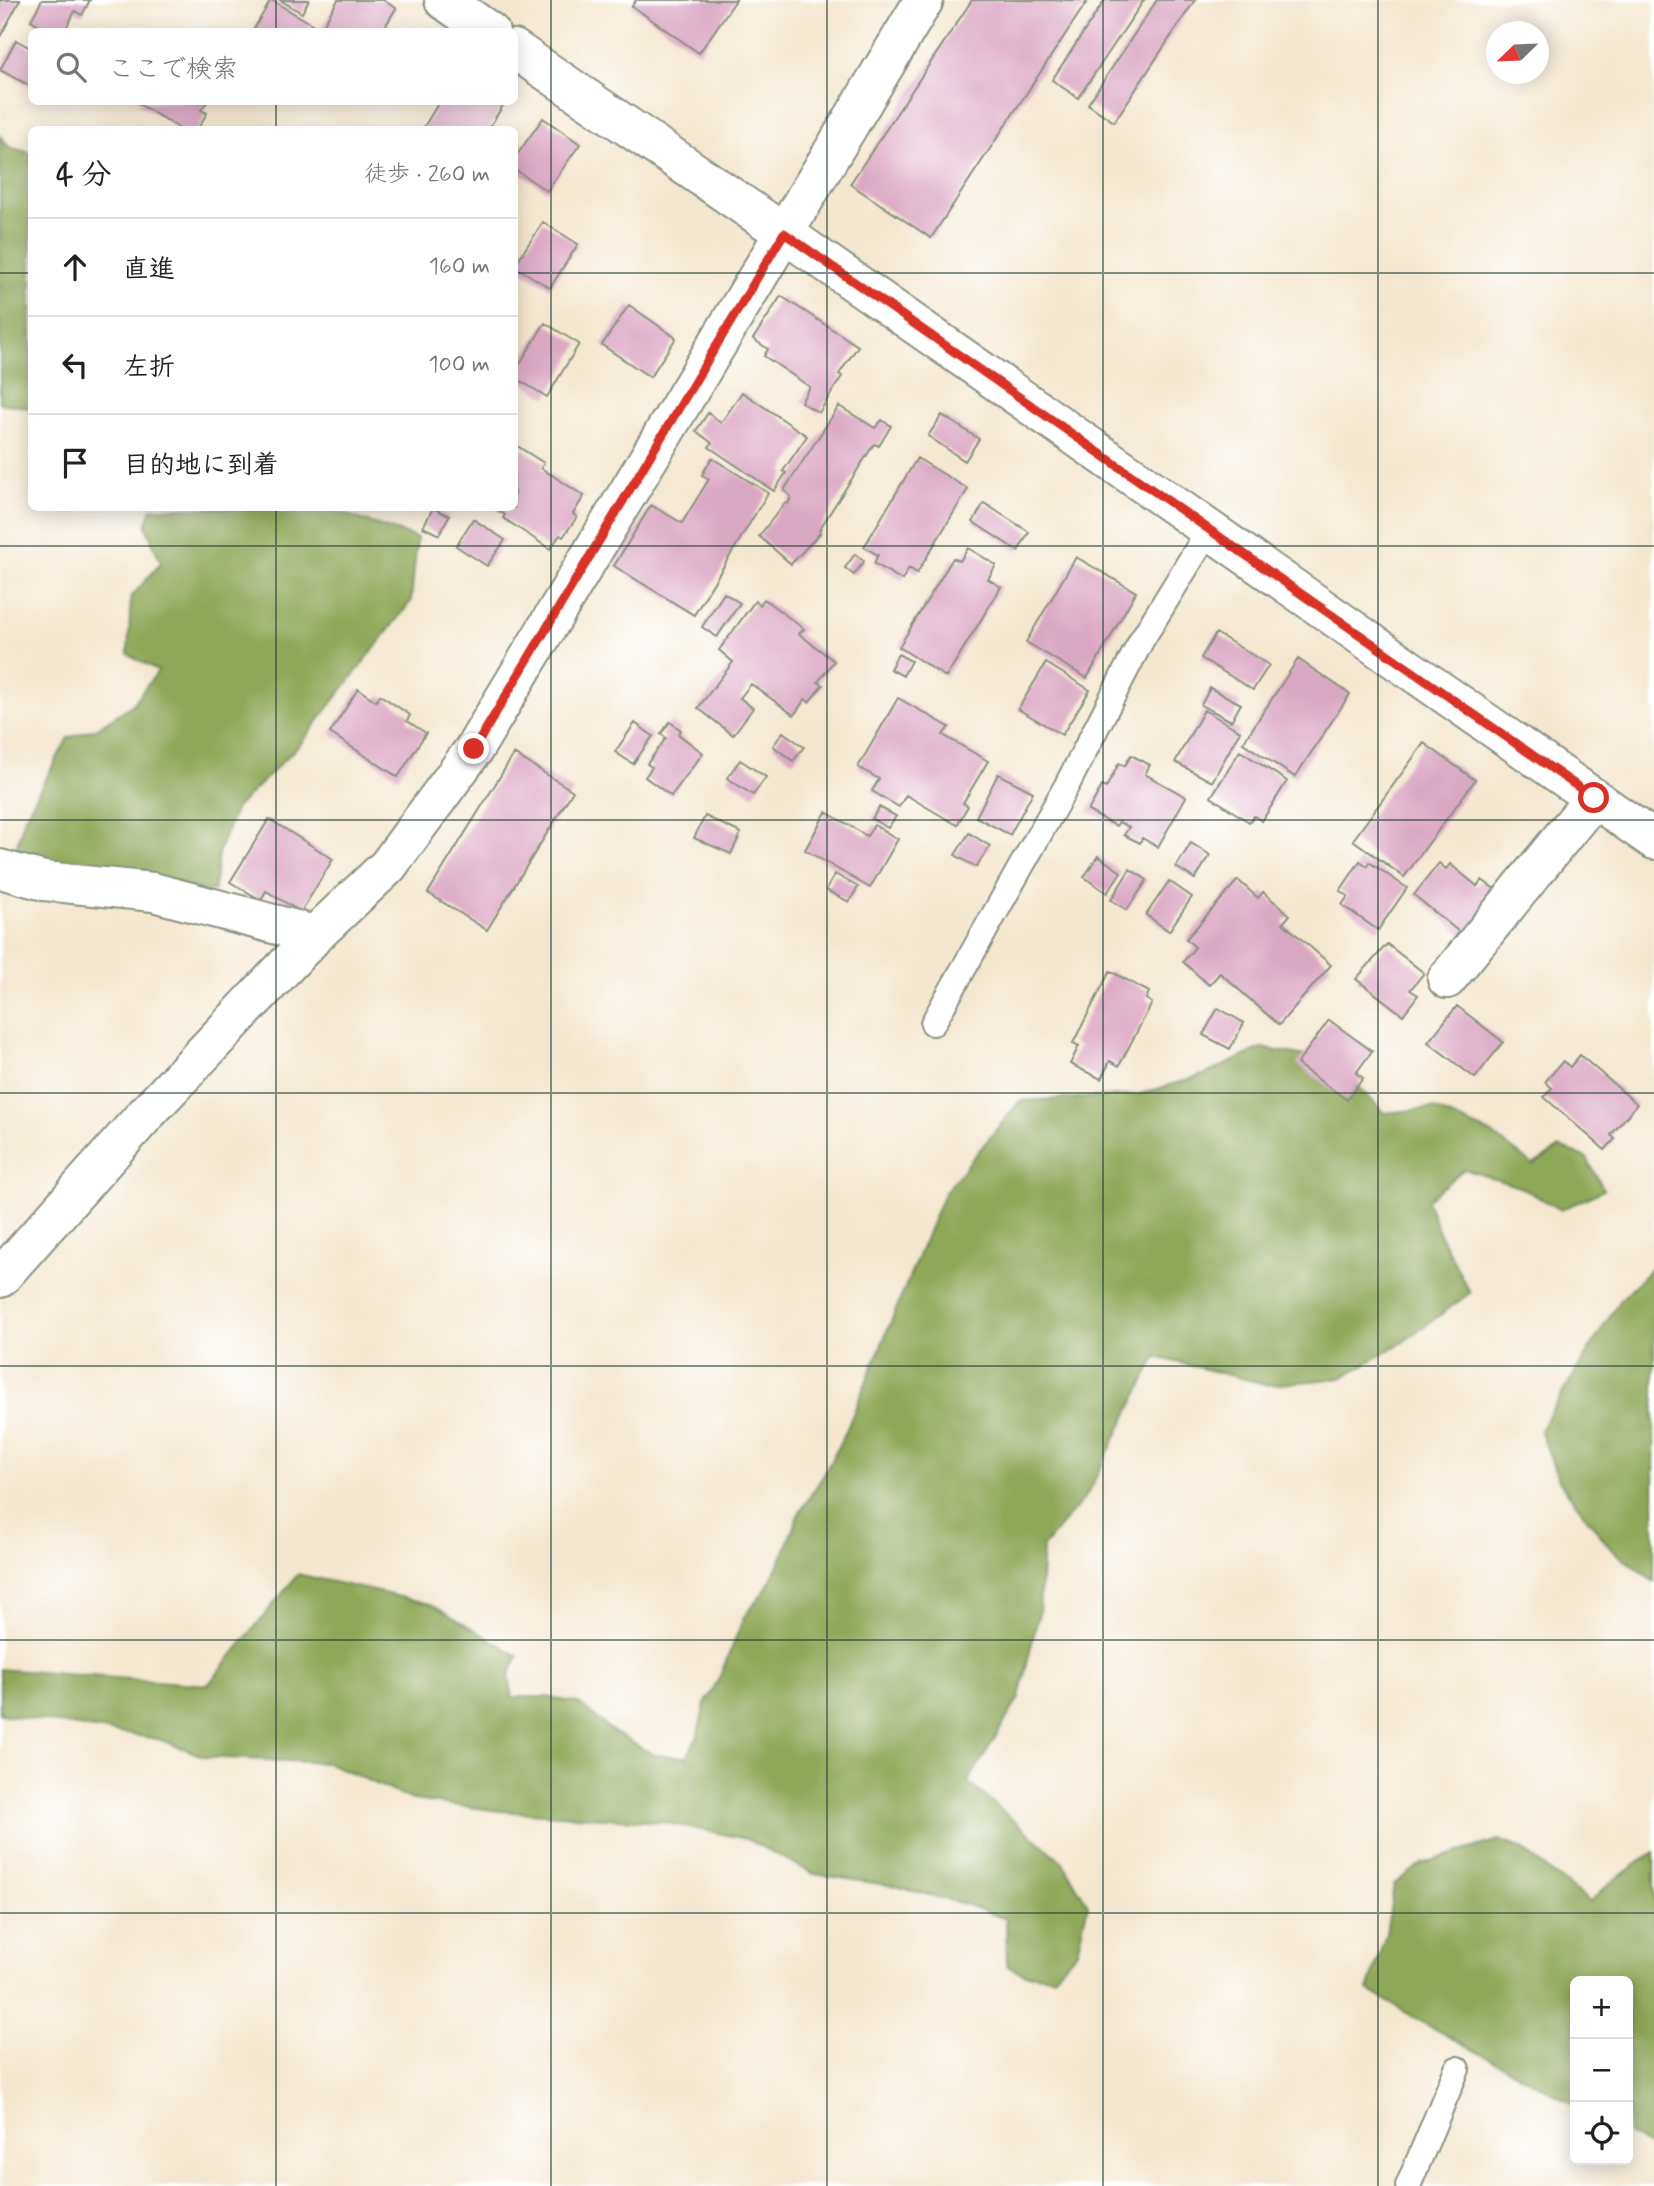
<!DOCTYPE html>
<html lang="ja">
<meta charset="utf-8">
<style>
:root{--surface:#fff;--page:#f2f2f2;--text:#222;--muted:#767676;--line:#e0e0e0}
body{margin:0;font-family:Mynerve,"Klee One",sans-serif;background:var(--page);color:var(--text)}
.controls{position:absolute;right:21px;bottom:21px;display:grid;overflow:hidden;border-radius:10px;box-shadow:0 4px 18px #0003}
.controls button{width:63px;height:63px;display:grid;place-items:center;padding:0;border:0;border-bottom:2px solid var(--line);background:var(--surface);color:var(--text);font:35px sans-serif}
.compass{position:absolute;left:1486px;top:21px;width:63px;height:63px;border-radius:50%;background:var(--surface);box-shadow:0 4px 18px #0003;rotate:247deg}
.stop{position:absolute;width:21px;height:21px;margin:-16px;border:5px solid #d93025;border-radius:50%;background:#fff}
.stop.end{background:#d93025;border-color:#fff;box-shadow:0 2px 7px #0008}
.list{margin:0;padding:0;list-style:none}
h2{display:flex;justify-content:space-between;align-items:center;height:91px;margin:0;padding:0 28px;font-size:30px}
h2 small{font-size:23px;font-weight:400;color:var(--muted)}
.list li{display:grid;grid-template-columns:46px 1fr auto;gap:21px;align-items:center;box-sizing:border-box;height:98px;padding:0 28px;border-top:2px solid var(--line)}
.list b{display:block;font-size:26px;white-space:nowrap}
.list em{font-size:23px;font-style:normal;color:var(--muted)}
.icon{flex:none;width:38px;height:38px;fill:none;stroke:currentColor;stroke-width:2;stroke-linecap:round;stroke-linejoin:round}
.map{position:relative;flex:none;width:1654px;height:2186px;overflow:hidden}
.search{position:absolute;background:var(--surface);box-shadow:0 4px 18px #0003;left:28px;top:28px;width:490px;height:77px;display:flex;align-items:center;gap:18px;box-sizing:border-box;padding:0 24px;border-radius:10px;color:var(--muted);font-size:26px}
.panel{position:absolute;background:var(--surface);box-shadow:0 4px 18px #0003;left:28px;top:126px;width:490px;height:385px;border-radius:10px}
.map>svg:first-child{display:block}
.forest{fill:#8fa759;stroke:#577246;stroke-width:2}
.building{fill:#dba8c4}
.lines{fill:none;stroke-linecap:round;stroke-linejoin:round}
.service-casing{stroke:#8a9282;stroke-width:28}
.minor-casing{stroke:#8a9282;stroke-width:42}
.tertiary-casing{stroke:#8a9282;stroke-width:42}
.service{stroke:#fff;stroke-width:24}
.minor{stroke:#fff;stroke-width:38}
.tertiary{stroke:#fff;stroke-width:38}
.route{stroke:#d93025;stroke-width:9}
.grid{fill:none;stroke:#1f3d34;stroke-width:2;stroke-opacity:0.55}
</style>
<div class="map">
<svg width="1654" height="2186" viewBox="0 0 1654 2186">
<rect width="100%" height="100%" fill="#fff"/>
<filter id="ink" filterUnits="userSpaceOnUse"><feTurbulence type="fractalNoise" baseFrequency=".0143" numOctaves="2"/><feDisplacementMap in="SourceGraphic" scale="14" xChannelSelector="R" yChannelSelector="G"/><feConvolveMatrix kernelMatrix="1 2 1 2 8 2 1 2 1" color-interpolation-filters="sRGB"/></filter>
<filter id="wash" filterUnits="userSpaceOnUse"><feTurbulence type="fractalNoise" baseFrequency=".00686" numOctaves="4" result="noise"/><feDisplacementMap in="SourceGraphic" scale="28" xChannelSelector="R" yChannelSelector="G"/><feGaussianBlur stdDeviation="1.57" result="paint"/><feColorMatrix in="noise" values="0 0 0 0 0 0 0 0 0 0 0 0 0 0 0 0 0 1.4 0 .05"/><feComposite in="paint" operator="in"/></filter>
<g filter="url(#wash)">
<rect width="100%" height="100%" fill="#f4e7d0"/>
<!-- forest -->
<path class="forest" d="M 0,136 L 9,147 L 31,153 L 31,408 L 0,403 Z
M 152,508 L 327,508 L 417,538 L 411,601 L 301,743 L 236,808 L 218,853 L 214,891 L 52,868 L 14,855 L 25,817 L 68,738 L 97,728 L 133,704 L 158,671 L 128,654 L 131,597 L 161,563 L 146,526 Z
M 1261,1048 L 1334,1061 L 1384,1113 L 1432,1108 L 1491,1133 L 1533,1165 L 1560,1147 L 1587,1158 L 1604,1190 L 1561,1210 L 1522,1188 L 1464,1169 L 1427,1200 L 1441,1237 L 1470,1293 L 1403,1342 L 1341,1378 L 1269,1385 L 1156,1357 L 1087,1495 L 1043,1547 L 1039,1613 L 1019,1698 L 968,1782 L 1062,1861 L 1088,1905 L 1077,1951 L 1054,1977 L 1025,1974 L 1007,1966 L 1006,1919 L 968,1905 L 894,1886 L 814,1874 L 747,1839 L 662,1822 L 500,1811 L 413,1800 L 328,1763 L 206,1757 L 158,1739 L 0,1714 L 0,1669 L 208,1685 L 298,1574 L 431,1604 L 518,1656 L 509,1675 L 512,1697 L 546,1697 L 578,1703 L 612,1731 L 654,1755 L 687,1757 L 698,1734 L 705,1704 L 718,1681 L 744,1617 L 766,1589 L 783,1555 L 798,1515 L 823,1476 L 846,1431 L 944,1193 L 1020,1101 L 1137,1095 L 1206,1074 Z
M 1653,1267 L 1654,1268 L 1654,1582 L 1611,1549 L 1559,1481 L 1540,1430 L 1619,1301 Z
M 1498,1840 L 1520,1848 L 1590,1902 L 1614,1880 L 1654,1852 L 1654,2149 L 1628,2134 L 1628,1981 L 1575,1981 L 1575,2105 L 1427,2025 L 1368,1990 L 1386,1934 L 1394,1884 L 1422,1864 Z"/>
<g id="blocks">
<!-- building -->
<path class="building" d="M 0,0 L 20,0 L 0,37 Z
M 42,0 L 90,0 L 82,15 L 75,11 L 64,32 L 52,32 L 31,20 Z
M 271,0 L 312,24 L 307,32 L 252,32 Z
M 280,0 L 309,0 L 302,13 Z
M 338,0 L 383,0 L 396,8 L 382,32 L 319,32 Z
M 636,0 L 736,0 L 699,53 L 632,6 Z
M 972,0 L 1088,0 L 931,238 L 850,184 Z
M 1105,0 L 1144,0 L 1078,98 L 1052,80 Z
M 1157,0 L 1195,0 L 1114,122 L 1088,104 Z
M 16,40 L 32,49 L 32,87 L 0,70 Z
M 136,102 L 207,102 L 201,110 L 207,113 L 197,130 L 182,130 Z
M 439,102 L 505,102 L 488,130 L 422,130 Z
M 543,118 L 580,144 L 547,191 L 514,169 L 514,159 Z
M 543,222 L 578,244 L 550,288 L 514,266 Z
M 781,296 L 858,346 L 839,374 L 842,376 L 819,413 L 801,402 L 810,387 L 764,356 L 768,349 L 753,339 Z
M 629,305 L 676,338 L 650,377 L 602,345 Z
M 545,323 L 579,344 L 547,397 L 514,377 L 514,373 Z
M 742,392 L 807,436 L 783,471 L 786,473 L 774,491 L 709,447 L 712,443 L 696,431 L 708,413 L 721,423 Z
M 839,406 L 875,428 L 882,420 L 891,426 L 879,446 L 874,444 L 819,530 L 820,533 L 791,564 L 759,536 L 785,503 L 788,504 L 791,497 L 784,490 Z
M 942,415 L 979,439 L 965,461 L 928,436 Z
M 514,444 L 544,463 L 541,468 L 584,496 L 573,514 L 577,517 L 563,537 L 560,535 L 550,549 L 503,518 L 505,515 L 494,508 L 514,508 Z
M 712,458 L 768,493 L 694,615 L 614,566 L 651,505 L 682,523 L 709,479 L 702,475 Z
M 917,458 L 968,489 L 917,573 L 909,568 L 902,580 L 874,563 L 878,555 L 864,547 Z
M 984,503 L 1029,532 L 1018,551 L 973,522 Z
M 433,508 L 449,516 L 439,535 L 423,527 Z
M 473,519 L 505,540 L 487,566 L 456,546 Z
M 968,548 L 996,565 L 988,579 L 1001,587 L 946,677 L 899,647 L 953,558 L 960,561 Z
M 855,554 L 864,561 L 854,575 L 845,568 Z
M 1076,557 L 1136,592 L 1087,678 L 1026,642 Z
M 724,593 L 740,603 L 717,637 L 702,627 Z
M 764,599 L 804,629 L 799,634 L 834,661 L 818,682 L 823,685 L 809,702 L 805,699 L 794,715 L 751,684 L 740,698 L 753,708 L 733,735 L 698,708 L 733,662 L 719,650 L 755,601 L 760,605 Z
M 1216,633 L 1269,665 L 1253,690 L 1201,658 Z
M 898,654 L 911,661 L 903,676 L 890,669 Z
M 1298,659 L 1350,694 L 1295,777 L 1243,743 Z
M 1046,663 L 1090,690 L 1062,735 L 1018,709 Z
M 1210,688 L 1241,704 L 1231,721 L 1201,705 Z
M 358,689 L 376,701 L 380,695 L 410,715 L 407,721 L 426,733 L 398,777 L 330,733 Z
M 898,698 L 949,727 L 943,735 L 988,761 L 963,803 L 968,806 L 957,825 L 906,795 L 899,807 L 872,791 L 879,779 L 858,767 Z
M 1204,710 L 1240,731 L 1212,782 L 1175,762 Z
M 670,722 L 681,730 L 678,734 L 703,753 L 671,796 L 645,777 L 652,767 L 647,764 L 666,738 L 661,734 Z
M 635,723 L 653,736 L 633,764 L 615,752 Z
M 783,732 L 804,747 L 793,761 L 773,746 Z
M 1424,743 L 1475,780 L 1404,877 L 1353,840 Z
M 1240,751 L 1287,781 L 1262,821 L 1254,816 L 1249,822 L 1211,797 Z
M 514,754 L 573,791 L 487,930 L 428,893 Z
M 1131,755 L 1150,765 L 1145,774 L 1186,797 L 1158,847 L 1142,838 L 1140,843 L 1124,835 L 1129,827 L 1119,822 L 1116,826 L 1088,811 L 1102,786 L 1106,788 L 1119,763 L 1125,766 Z
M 740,760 L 766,777 L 753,795 L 727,778 Z
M 998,774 L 1033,792 L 1010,835 L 976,817 Z
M 879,807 L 896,816 L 888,828 L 872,819 Z
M 826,812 L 867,836 L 874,825 L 898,839 L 870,888 L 805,850 Z
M 705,816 L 741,833 L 731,854 L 694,838 Z
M 269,819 L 333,859 L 301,912 L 266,891 L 261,900 L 230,882 Z
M 969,833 L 990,846 L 976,867 L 955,855 Z
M 1191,843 L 1210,855 L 1195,879 L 1176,867 Z
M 1098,856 L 1121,872 L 1107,893 L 1084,877 Z
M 1360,861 L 1367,866 L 1369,862 L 1407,888 L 1378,930 L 1342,905 L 1348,896 L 1340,891 Z
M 1439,863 L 1446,869 L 1450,864 L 1477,886 L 1482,880 L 1499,892 L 1464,936 L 1414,895 Z
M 1130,869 L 1147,880 L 1127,910 L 1111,900 Z
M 835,874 L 858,887 L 849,902 L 826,890 Z
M 1238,880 L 1258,898 L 1263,892 L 1290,915 L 1283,923 L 1331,965 L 1279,1025 L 1220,973 L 1209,985 L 1183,962 L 1195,947 L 1186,939 Z
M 1169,881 L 1192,897 L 1169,931 L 1146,915 Z
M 1387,944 L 1424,973 L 1410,990 L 1418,995 L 1403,1015 L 1356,979 Z
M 1110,971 L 1149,992 L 1146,999 L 1152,1003 L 1119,1066 L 1110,1061 L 1101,1079 L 1070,1064 L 1079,1046 L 1073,1043 Z
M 1457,1006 L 1503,1042 L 1475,1078 L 1428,1042 Z
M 1218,1008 L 1244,1023 L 1230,1049 L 1203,1035 Z
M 1329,1020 L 1372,1051 L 1356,1073 L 1363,1078 L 1347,1100 L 1297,1064 Z
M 1580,1055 L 1637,1104 L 1611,1135 L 1615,1139 L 1605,1150 L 1544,1097 L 1552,1088 L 1545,1082 L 1563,1061 L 1570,1067 Z"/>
</g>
</g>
<g filter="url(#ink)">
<use href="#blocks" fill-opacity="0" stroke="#8a9282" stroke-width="2"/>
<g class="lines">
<!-- service casing -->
<g class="service-casing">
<path id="service" d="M 933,1023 L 1067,785 L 1141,641 L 1209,530
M 1408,2186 L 1457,2069"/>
</g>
<!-- minor casing -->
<g class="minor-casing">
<path id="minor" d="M 0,869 L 44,881 L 153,892 L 315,935
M 1447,979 L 1594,798
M 0,1278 L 145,1115 L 315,935 L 388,866 L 474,749 L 924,0"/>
</g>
<!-- tertiary casing -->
<g class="tertiary-casing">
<path id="tertiary" d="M 444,0 L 490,32
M 514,49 L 784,233 L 1654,840"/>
</g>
<!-- service -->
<use href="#service" class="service"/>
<!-- minor -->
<use href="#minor" class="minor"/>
<!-- tertiary -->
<use href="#tertiary" class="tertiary"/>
</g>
</g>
<g class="lines" filter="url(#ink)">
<!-- route -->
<path class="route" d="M 474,749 L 784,233 L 1594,798"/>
</g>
<!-- grid -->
<path class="grid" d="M 276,0 L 276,32M 551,0 L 551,2186M 827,0 L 827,2186M 1103,0 L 1103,2186M 1378,0 L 1378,2186M 276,102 L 276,130M 0,273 L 32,273M 514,273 L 1654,273M 276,508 L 276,2186M 0,546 L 1654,546M 0,820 L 1654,820M 0,1093 L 1654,1093M 0,1366 L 1654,1366M 0,1640 L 1654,1640M 0,1913 L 1654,1913"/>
</svg>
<div class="controls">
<button>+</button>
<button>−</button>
<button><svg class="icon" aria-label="locate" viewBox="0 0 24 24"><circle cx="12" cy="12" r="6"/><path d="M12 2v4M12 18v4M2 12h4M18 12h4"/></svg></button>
</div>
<svg class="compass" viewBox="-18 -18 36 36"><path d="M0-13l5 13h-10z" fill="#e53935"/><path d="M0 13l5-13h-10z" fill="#767676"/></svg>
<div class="stop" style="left:1594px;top:798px"></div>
<div class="stop end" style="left:474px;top:749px"></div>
<div class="search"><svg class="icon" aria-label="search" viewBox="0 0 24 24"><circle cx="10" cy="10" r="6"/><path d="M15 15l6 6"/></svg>ここで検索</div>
<section class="panel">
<h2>4 分<small>徒歩 · 260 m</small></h2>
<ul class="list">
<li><svg class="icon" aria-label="ahead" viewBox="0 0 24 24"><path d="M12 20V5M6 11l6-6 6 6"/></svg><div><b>直進</b></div><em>160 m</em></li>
<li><svg class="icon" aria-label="left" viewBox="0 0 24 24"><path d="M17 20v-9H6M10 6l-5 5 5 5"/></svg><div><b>左折</b></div><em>100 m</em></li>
<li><svg class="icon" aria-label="arrive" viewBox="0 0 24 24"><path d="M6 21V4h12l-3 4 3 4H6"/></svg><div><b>目的地に到着</b></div></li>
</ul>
</section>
</div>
